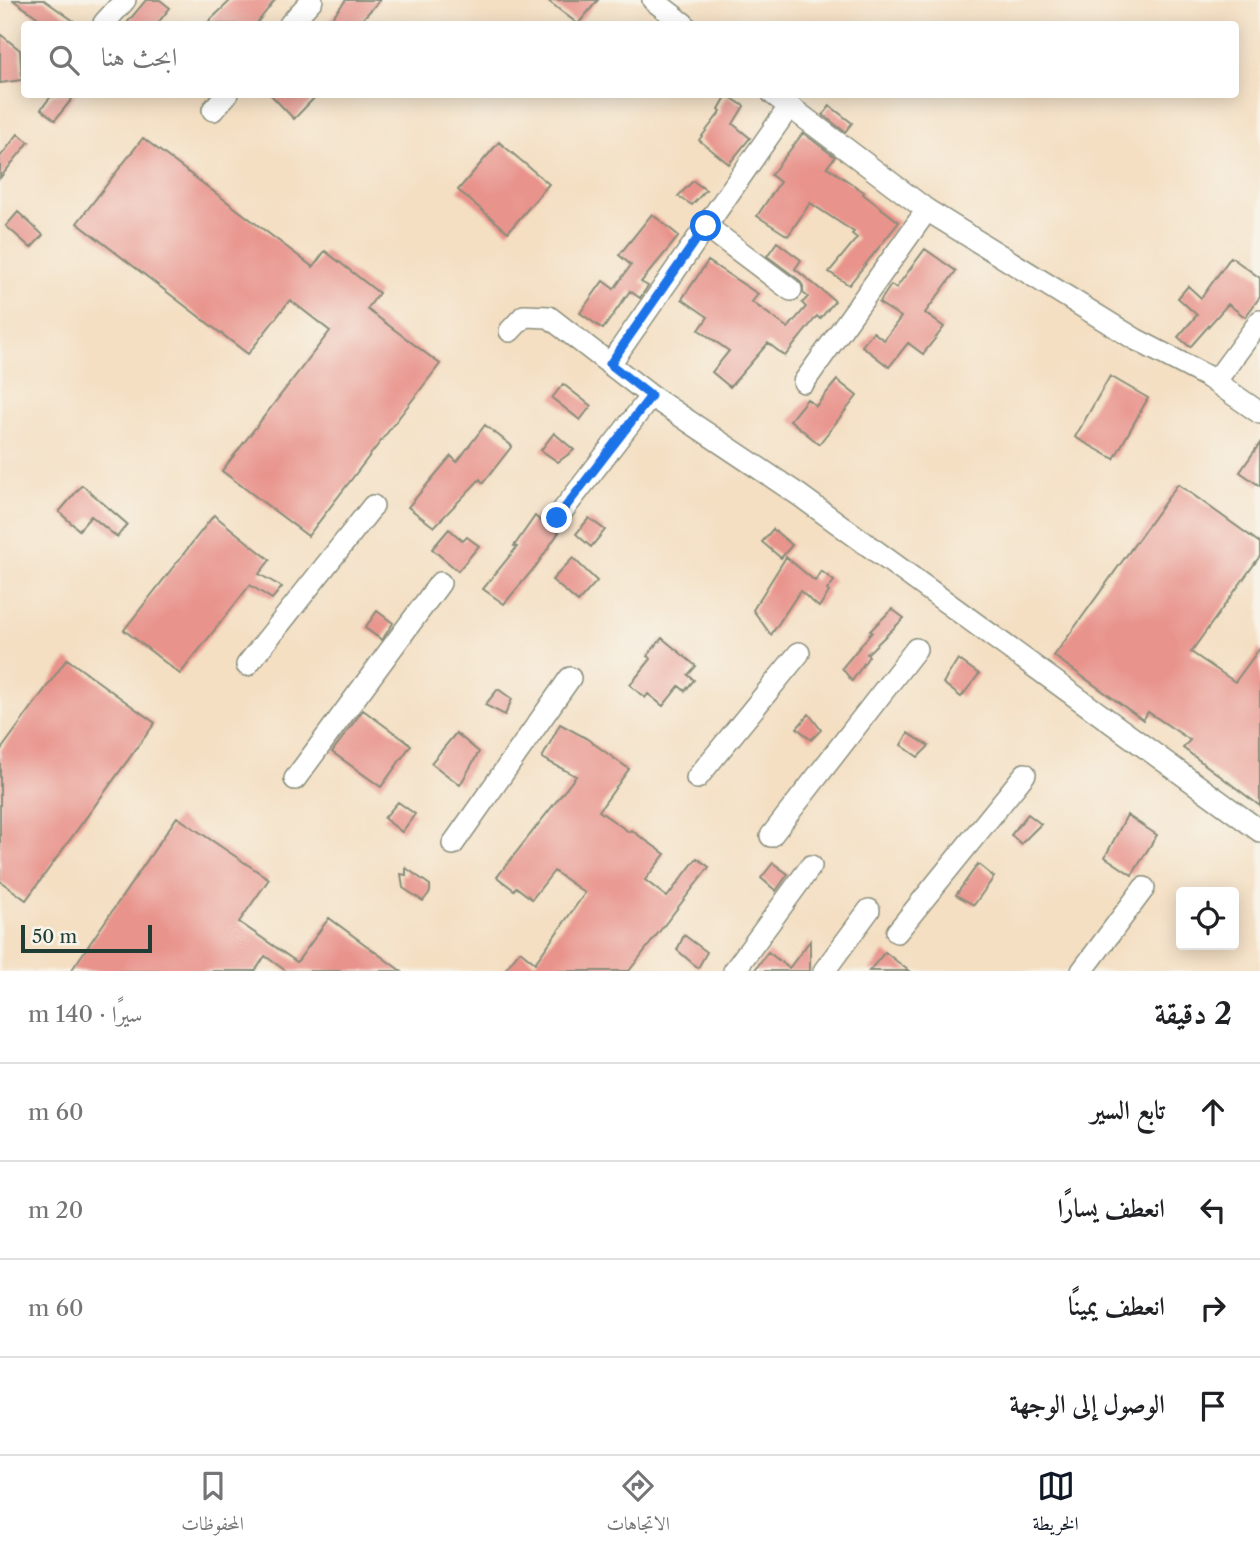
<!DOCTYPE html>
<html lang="ar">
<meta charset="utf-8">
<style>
:root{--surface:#fff;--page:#f6f6f6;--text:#202124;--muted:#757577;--line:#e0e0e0;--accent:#111827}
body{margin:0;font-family:"Libre Caslon Text",Amiri,serif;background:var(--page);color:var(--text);direction:rtl}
.controls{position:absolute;right:21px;bottom:21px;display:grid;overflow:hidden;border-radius:7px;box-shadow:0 4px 18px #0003}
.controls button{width:63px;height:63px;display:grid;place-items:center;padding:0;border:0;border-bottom:2px solid var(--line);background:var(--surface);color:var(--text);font:35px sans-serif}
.scale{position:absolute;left:21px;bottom:18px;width:131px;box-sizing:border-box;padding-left:7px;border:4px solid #1f3d34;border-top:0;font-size:19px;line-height:24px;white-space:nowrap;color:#1f3d34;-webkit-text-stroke:5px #f7f3e8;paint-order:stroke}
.stop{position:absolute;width:21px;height:21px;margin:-16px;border:5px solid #1a73e8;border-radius:50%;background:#fff}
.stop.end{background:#1a73e8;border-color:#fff;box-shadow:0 2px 7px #0008}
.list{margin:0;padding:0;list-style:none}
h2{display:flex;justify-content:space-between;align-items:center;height:91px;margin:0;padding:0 28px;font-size:30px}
h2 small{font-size:23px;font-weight:400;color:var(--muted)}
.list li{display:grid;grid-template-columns:46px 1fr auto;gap:21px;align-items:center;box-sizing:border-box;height:98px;padding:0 28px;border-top:2px solid var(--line)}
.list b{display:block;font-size:26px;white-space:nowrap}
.list em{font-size:23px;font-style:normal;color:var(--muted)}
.icon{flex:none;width:38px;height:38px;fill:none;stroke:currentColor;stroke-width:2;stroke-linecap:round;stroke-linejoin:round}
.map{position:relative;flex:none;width:1260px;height:971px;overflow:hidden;direction:ltr}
.search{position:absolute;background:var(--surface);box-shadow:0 4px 18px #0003;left:21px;right:21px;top:21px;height:77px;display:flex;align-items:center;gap:18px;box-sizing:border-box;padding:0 24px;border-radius:7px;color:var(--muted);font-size:26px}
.sheet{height:483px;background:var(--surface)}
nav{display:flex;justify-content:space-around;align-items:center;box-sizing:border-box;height:98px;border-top:2px solid var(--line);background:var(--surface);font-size:19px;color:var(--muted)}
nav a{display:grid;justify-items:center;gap:4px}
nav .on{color:var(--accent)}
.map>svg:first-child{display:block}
.building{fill:#e8938b}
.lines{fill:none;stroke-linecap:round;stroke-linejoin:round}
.minor-casing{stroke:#8a8e7c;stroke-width:24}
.minor{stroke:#fff;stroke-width:21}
.route{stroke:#1a73e8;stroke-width:9}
</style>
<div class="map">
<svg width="1260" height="971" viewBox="0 0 1260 971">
<rect width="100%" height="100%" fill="#f7f3e8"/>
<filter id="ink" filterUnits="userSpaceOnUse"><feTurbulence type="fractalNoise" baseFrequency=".0143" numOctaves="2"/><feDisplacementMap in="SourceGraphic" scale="14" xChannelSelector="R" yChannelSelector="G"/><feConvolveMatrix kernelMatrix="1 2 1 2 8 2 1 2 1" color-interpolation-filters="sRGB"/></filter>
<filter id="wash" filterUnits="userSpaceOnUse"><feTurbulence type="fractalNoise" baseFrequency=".00686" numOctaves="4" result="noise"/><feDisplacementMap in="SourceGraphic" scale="28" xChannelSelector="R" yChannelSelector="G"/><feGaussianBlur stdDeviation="1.57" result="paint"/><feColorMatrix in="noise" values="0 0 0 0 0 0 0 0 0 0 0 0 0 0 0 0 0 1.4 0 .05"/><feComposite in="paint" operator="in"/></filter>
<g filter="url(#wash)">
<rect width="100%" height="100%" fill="#f4dfc3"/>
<g id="blocks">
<!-- building -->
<path class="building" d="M 13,0 L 44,0 L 78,24 L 47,24 Z
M 146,0 L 160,0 L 170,8 L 157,24 L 126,24 Z
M 231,0 L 275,0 L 256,24 L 206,24 Z
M 346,0 L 380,0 L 358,24 L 327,24 Z
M 547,0 L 598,0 L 578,24 Z
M 0,34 L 20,50 L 22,80 L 0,83 Z
M 53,94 L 76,94 L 55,120 L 41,109 Z
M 270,94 L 318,94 L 294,119 Z
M 727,95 L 744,106 L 733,124 L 750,138 L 729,164 L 699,140 L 721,111 L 719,109 Z
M 830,106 L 852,123 L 845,132 L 823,115 Z
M 803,133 L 835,157 L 827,167 L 864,192 L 863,194 L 899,222 L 849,285 L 829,272 L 857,238 L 852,234 L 854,232 L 810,203 L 788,236 L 757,216 L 780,182 L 771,175 Z
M 18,134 L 29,142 L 0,178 L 0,157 Z
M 143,138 L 313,267 L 325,251 L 379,293 L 367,309 L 440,364 L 308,536 L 222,471 L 330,331 L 290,300 L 248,354 L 77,223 Z
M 499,142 L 549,184 L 508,232 L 458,190 Z
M 693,181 L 706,190 L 692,205 L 678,196 Z
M 18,212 L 43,235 L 31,248 L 6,226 Z
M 652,214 L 679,236 L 641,282 L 648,286 L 640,298 L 630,291 L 603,329 L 580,313 L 603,281 L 614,289 L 631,265 L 619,255 Z
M 777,242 L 801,260 L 795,269 L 835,301 L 820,319 L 817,316 L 785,356 L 768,343 L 730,387 L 712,372 L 729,351 L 699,330 L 708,317 L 682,299 L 708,261 L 758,294 L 752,302 L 788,328 L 806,307 L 802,303 L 808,297 L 803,293 L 803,286 L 799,280 L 767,256 Z
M 925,249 L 956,271 L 925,313 L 944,327 L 923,354 L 908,343 L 889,367 L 862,346 L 873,332 L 884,340 L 901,317 L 879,303 L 891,285 L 896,288 Z
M 1231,257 L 1260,278 L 1260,297 L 1245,317 L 1228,304 L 1190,347 L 1178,337 L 1197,315 L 1178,298 L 1188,286 L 1201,298 Z
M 1110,376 L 1148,398 L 1114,459 L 1075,437 Z
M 837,380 L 857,396 L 819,444 L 790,420 L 807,399 L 816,406 Z
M 563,384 L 591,406 L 580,420 L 552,398 Z
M 485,425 L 512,446 L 483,483 L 480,479 L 434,527 L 408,507 L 451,456 L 457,462 Z
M 554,433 L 574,450 L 558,462 L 541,450 Z
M 1260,443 L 1260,486 L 1240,472 Z
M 1178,484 L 1260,543 L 1260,556 L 1191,652 L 1235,682 L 1260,648 L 1260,806 L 1183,748 L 1190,740 L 1148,712 L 1143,720 L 1054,656 Z
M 82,485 L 127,524 L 117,537 L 91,516 L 79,530 L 59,512 Z
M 214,515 L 270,560 L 259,574 L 282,587 L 272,599 L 250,585 L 180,674 L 124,630 Z
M 535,516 L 550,529 L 559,532 L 536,566 L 504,604 L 483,589 L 517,547 L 514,546 Z
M 589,518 L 605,530 L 591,547 L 576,534 Z
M 449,529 L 463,541 L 467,537 L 479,546 L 458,571 L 432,549 Z
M 773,529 L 792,545 L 781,558 L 762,542 Z
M 786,557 L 815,581 L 821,571 L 834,581 L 827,590 L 829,592 L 819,607 L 800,591 L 771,635 L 753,610 Z
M 573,558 L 597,581 L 578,602 L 552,580 Z
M 892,609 L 904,618 L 867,654 L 869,656 L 852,681 L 842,668 L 872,632 L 870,631 Z
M 377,611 L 393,623 L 382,640 L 365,628 Z
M 662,638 L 696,666 L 688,675 L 694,680 L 685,691 L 679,686 L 663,706 L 648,694 L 645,698 L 630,685 L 651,659 L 647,656 Z
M 67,659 L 155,723 L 26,900 L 0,881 L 0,751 Z
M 958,659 L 979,674 L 961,697 L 943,683 Z
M 498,689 L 512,699 L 505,715 L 485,705 Z
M 363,710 L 411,745 L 381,787 L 332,752 Z
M 809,714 L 821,730 L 811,740 L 797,728 Z
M 560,724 L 586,738 L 629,769 L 599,811 L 629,832 L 631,830 L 665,854 L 645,880 L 667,897 L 697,858 L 709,867 L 629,971 L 504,971 L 520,951 L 535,963 L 585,893 L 554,871 L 532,899 L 516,887 L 514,890 L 497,877 L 576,776 L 542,758 Z
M 456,733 L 479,752 L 460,785 L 431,763 Z
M 908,733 L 929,746 L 918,757 L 901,745 Z
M 398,802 L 415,814 L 402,832 L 384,818 Z
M 1028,814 L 1041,824 L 1021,844 L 1011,835 Z
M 1127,815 L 1157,835 L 1132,875 L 1105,857 Z
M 177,817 L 269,879 L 239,922 L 297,962 L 329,918 L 401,971 L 286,971 L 265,956 L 255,971 L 71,971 Z
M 773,863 L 788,874 L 776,891 L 761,878 Z
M 978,864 L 994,877 L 974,905 L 956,895 Z
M 406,868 L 430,885 L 430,892 L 423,901 L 403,888 L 401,874 L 406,875 Z
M 684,935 L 707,952 L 698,968 L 677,950 Z
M 810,941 L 810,971 L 754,971 L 768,952 L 789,968 Z
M 885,952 L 909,971 L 869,971 Z"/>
</g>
</g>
<g filter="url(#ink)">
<use href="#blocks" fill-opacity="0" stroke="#8a8e7c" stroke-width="2"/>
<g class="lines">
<!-- minor casing -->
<g class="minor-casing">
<path id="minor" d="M 653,0 L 684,24
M 104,23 L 125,0
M 290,24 L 312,0
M 773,94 L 927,210 L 1135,339 L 1208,377 L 1260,413
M 213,110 L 227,94
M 706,226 L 791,290
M 510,331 L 524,316 L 549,317 L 651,396 L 799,495 L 1260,831
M 610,364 L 789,107
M 804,382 L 927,210
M 1215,382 L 1260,321
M 557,518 L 651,396
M 247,665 L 373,506
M 697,778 L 799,653
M 295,779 L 440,583
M 771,836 L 916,649
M 453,844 L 570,678
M 897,932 L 1025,774
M 734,971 L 811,866
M 824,971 L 869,910
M 1082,971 L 1144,888"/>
</g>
<!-- minor -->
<use href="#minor" class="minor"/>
</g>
</g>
<g class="lines" filter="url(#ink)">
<!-- route -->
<path class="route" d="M 557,518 L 651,396 L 610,364 L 706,226"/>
</g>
</svg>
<div class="controls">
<button><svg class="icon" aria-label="locate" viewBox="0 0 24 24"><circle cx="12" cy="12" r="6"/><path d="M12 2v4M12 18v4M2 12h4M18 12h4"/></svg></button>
</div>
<div class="scale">50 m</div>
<div class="stop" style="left:706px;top:226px"></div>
<div class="stop end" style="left:557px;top:518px"></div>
<div class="search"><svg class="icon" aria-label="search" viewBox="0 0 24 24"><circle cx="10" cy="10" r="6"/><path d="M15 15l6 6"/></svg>ابحث هنا</div>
</div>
<section class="sheet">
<h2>2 دقيقة<small>سيرًا · 140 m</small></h2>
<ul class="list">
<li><svg class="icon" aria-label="ahead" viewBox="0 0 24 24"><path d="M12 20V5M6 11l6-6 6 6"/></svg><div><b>تابع السير</b></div><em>60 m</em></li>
<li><svg class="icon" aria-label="left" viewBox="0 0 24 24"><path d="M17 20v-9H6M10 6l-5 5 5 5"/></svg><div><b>انعطف يسارًا</b></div><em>20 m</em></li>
<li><svg class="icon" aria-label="right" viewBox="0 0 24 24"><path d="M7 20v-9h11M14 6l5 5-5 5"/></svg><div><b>انعطف يمينًا</b></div><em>60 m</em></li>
<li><svg class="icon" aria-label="arrive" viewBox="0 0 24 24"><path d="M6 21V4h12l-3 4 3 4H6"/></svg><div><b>الوصول إلى الوجهة</b></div></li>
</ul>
</section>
<nav>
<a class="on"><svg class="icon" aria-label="map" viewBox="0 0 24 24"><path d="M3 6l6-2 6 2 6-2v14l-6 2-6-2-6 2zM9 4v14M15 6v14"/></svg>الخريطة</a>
<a><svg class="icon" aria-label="directions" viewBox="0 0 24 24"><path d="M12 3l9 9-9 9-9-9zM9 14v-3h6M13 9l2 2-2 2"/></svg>الاتجاهات</a>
<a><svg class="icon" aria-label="saved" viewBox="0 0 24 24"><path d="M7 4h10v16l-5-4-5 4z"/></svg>المحفوظات</a>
</nav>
